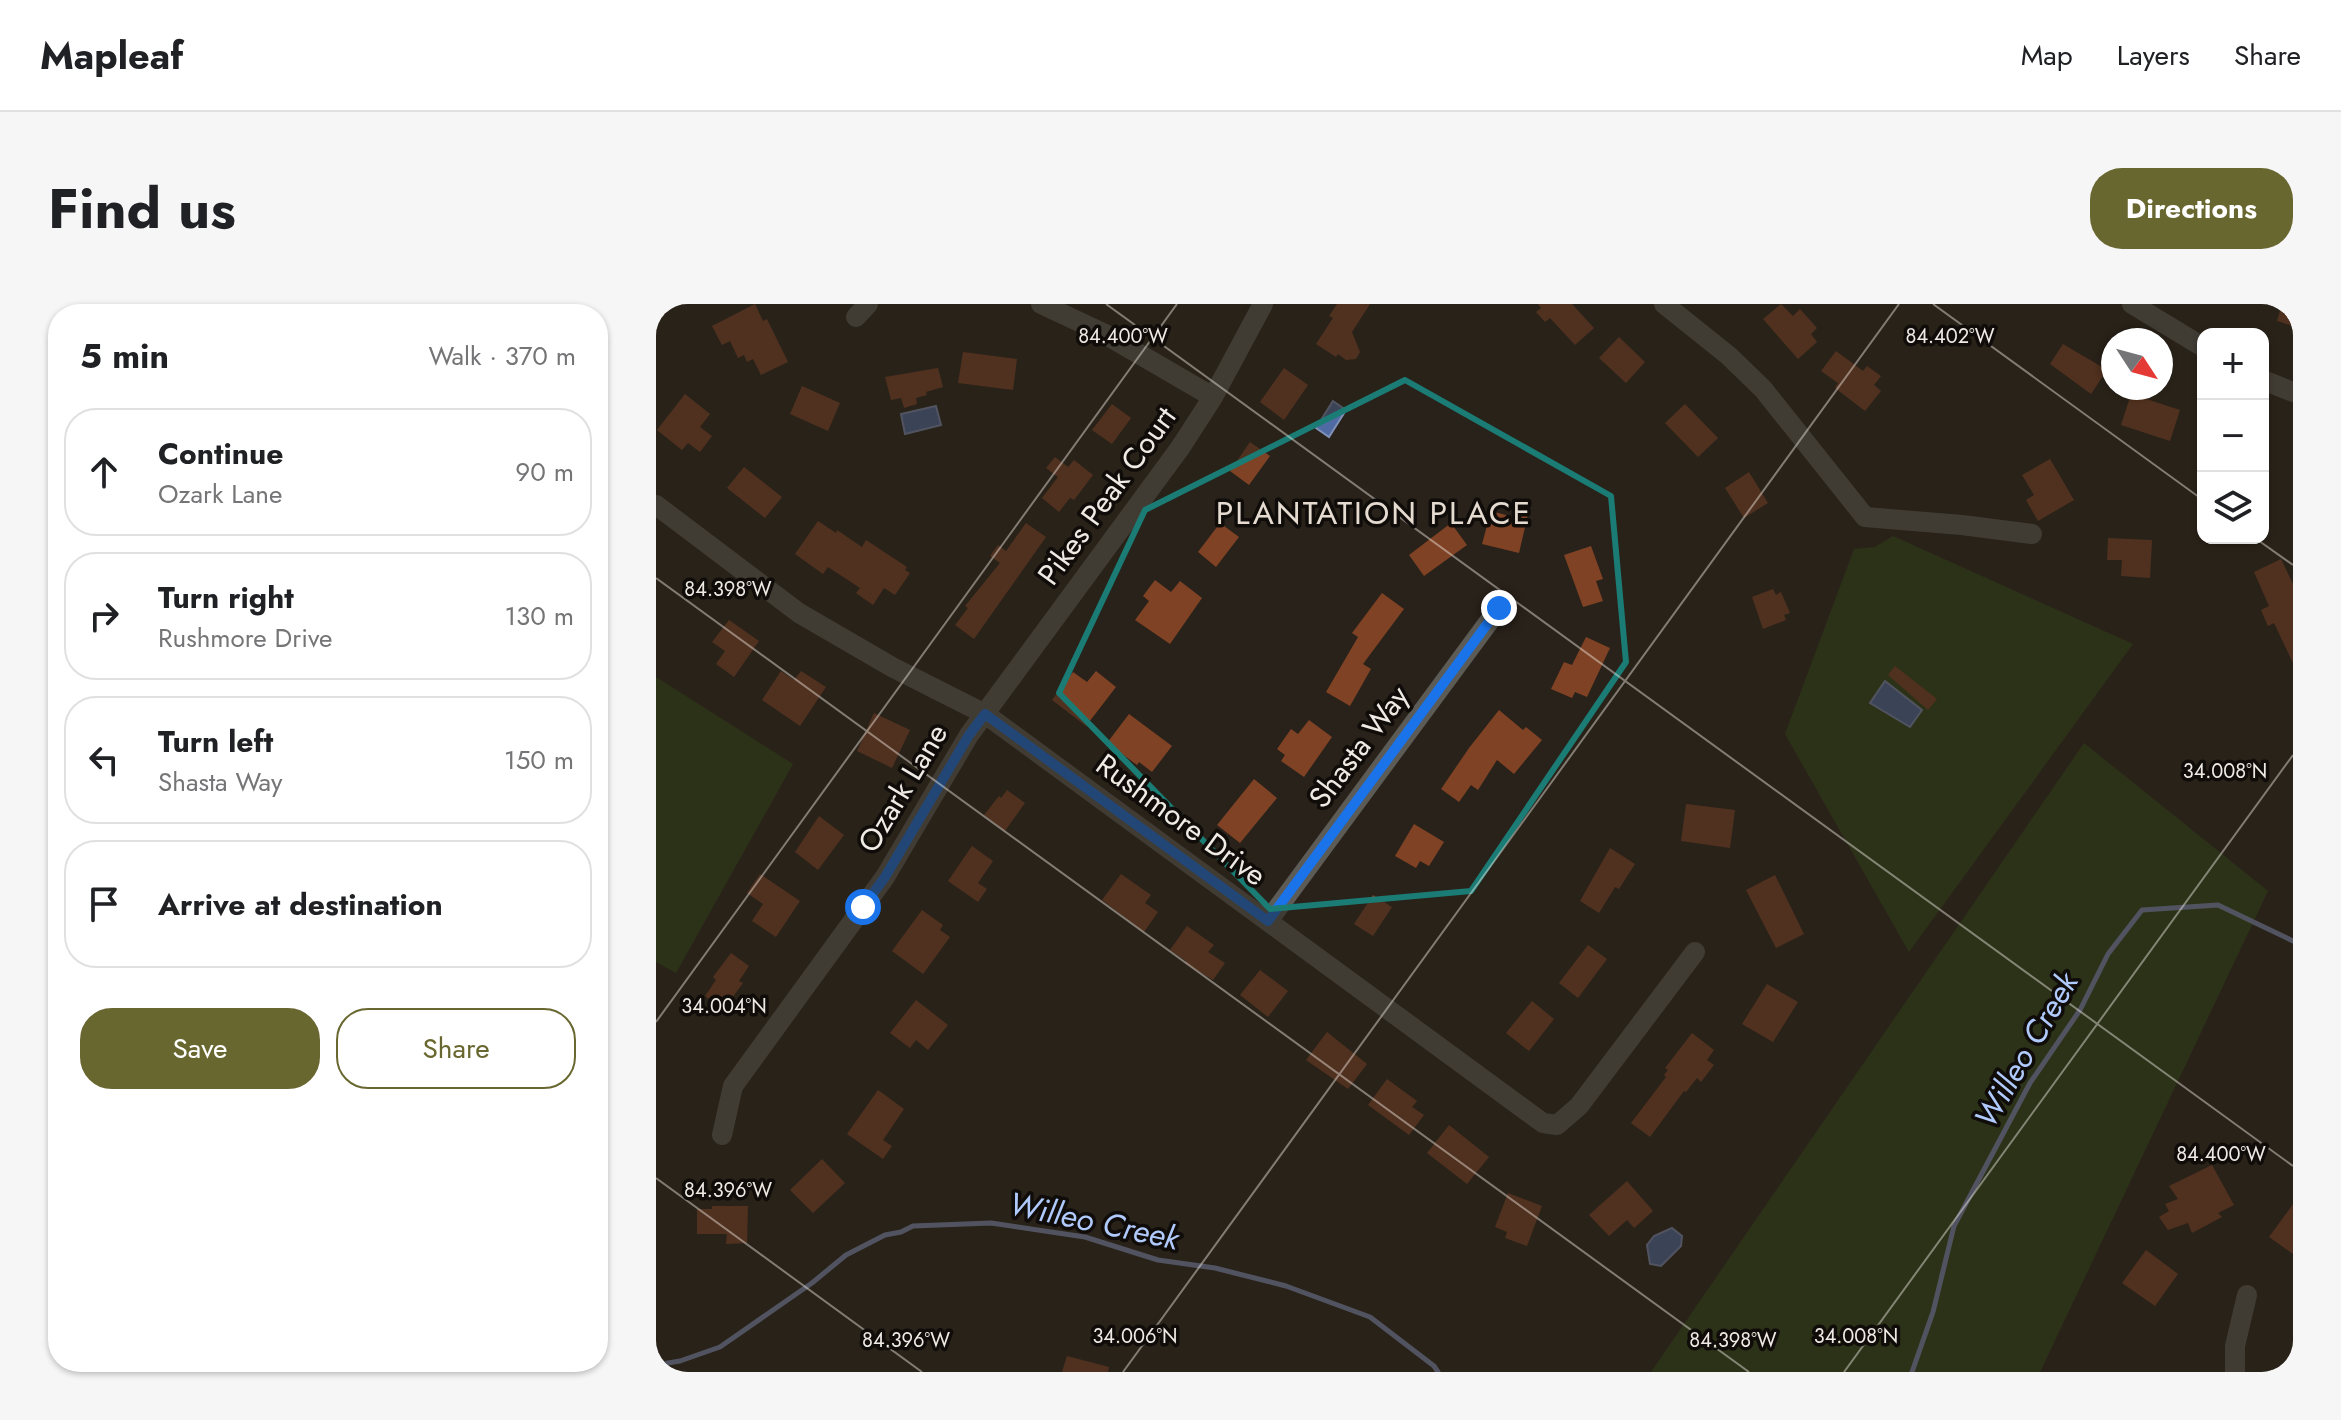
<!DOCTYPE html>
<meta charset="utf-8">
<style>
:root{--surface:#fff;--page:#f6f6f6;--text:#202124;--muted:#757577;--line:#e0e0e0;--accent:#696730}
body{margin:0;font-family:Jost,sans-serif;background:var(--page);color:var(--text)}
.controls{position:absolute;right:24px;top:24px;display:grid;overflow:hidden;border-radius:16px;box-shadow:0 2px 6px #0004}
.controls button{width:72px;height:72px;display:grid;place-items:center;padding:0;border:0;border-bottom:2px solid var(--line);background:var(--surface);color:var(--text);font:40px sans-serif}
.compass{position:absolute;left:1445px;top:24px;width:72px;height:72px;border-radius:50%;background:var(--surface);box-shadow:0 2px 6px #0004;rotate:126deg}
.stop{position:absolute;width:24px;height:24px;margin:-18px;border:6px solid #1a73e8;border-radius:50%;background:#fff}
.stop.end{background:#1a73e8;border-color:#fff;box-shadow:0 2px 8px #0008}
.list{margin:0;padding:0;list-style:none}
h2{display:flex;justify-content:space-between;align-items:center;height:104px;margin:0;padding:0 32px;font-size:34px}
h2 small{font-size:26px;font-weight:400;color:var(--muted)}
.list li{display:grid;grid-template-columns:52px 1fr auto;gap:24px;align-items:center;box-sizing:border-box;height:128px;margin:0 16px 16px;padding:0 16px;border:2px solid var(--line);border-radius:32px}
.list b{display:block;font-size:30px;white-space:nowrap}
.list p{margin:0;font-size:26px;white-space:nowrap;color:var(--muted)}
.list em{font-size:26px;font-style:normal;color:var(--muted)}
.actions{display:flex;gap:16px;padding:24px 32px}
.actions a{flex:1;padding:18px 0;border:2px solid var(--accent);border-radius:32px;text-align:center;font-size:28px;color:var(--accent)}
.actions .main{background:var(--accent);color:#fff}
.icon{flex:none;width:44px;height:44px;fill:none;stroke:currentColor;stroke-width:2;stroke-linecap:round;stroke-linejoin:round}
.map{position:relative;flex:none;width:1637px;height:1068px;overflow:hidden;border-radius:32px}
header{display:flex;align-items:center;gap:48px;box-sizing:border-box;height:112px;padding:0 40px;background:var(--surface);border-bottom:2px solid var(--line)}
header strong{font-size:38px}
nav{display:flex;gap:44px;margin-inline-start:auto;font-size:28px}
.intro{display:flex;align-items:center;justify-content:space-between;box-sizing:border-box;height:192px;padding:0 48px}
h1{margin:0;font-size:56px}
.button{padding:20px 36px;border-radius:32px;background:var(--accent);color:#fff;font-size:28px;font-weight:700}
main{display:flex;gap:48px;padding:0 48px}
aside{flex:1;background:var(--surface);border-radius:32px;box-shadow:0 2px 6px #0004}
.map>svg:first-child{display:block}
.green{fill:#304517}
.water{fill:#506ba3;stroke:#8091b6;stroke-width:2}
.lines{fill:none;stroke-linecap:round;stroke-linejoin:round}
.stream{stroke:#8091b6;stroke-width:5}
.building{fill:#7f4224}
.minor{stroke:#5c5b55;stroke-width:20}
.route{stroke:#1a73e8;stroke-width:10}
.marked{fill:none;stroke:#1a7c74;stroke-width:6;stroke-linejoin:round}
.ticks{fill:none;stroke:#efeae4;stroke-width:2;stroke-opacity:0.45}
.labels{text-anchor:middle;stroke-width:7;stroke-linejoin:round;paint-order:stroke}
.street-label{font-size:30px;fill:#efeae4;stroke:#0f0c09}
.neighbourhood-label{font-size:32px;letter-spacing:2px;fill:#e5dbd0;stroke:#0f0c09}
.water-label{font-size:32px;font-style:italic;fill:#b1cafc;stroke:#0f0c09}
.ticks-label{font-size:20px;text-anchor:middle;fill:#efeae4;stroke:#0f0c09;stroke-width:7;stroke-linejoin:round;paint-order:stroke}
</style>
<header>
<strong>Mapleaf</strong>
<nav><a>Map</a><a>Layers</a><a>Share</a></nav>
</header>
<div class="intro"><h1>Find us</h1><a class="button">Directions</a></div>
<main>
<aside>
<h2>5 min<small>Walk · 370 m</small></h2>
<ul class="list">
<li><svg class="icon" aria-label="ahead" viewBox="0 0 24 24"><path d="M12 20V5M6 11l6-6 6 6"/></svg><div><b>Continue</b><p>Ozark Lane</p></div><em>90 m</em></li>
<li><svg class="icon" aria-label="right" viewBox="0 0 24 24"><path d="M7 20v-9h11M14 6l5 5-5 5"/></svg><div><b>Turn right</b><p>Rushmore Drive</p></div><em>130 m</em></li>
<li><svg class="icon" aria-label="left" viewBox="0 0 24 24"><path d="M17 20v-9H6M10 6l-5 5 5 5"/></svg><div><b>Turn left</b><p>Shasta Way</p></div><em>150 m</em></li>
<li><svg class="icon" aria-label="arrive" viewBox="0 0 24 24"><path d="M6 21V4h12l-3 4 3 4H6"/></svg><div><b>Arrive at destination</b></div></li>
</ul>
<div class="actions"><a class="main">Save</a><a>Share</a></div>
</aside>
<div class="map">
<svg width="1637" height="1068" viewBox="0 0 1637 1068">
<rect width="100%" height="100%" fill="#29221a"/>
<!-- green -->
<path class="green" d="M 1237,232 L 1477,340 L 1253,648 L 1129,430 L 1198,245 L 1219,243 Z
M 0,373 L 137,460 L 20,669 L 0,658 Z
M 1428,439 L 1612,587 L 1384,1068 L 995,1068 Z"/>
<!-- water -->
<path class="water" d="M 677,97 L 690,106 L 673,133 L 660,124 Z
M 280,102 L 285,121 L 249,130 L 245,110 Z
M 1229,377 L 1266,406 L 1254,423 L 1214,399 Z
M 1016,924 L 1026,932 L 1025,942 L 1005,962 L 994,960 L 991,941 L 998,932 Z"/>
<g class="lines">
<!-- stream -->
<path class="stream" d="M 0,1061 L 24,1057 L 64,1043 L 156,979 L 190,951 L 229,931 L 245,928 L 257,922 L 335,919 L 429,933 L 502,956 L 559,964 L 630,982 L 714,1013 L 778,1062 L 782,1068
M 1256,1068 L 1277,1008 L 1298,922 L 1374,779 L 1424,706 L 1452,650 L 1486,606 L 1562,601 L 1637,637"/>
</g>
<!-- building -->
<path class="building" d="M 99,0 L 107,17 L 111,15 L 132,58 L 105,71 L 97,55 L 91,58 L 88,51 L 82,54 L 74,37 L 66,41 L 56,22 Z
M 681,0 L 714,0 L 696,28 L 704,48 L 700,55 L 690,56 L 682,50 L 680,53 L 660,40 L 677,14 L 673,12 Z
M 882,0 L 916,0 L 938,24 L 919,41 L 894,14 L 889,18 L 880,8 L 885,4 Z
M 1125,0 L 1137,12 L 1144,5 L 1161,24 L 1155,30 L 1161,38 L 1142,55 L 1107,15 Z
M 1626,0 L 1637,0 L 1637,22 L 1621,17 Z
M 963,33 L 989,58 L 970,79 L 943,54 Z
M 1407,40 L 1451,66 L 1435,90 L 1394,60 Z
M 1180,47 L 1207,67 L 1211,62 L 1225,72 L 1218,81 L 1225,87 L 1209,107 L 1179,84 L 1182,79 L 1165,67 Z
M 307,48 L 361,55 L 357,86 L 302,79 Z
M 282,64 L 287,83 L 270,88 L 271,91 L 260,94 L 261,100 L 248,104 L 245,94 L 235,96 L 229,73 Z
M 628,64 L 652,81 L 628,116 L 604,98 Z
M 146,82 L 184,99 L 172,127 L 134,110 Z
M 29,90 L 54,110 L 44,123 L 56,132 L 44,148 L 32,139 L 26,146 L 1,126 Z
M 1475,90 L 1524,106 L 1514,137 L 1465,121 Z
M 456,100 L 475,114 L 456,140 L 436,126 Z
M 1029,100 L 1062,134 L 1042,153 L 1009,119 Z
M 594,138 L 614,152 L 593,181 L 574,167 Z
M 399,153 L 412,163 L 418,156 L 437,171 L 418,196 L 414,194 L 403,208 L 386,194 L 402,173 L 390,164 Z
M 1394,155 L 1418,196 L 1382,217 L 1370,196 L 1378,191 L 1366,171 Z
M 88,163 L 126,193 L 109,214 L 71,184 Z
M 1093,168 L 1112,199 L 1088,214 L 1069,184 Z
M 859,203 L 873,206 L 863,249 L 826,240 L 835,207 L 857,213 Z
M 162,217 L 180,229 L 181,226 L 206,243 L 210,236 L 251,263 L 249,266 L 254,269 L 239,291 L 228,284 L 217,301 L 200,289 L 204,284 L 172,263 L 167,270 L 139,250 Z
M 370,219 L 390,233 L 318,335 L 299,321 L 312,304 L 309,302 L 344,259 L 334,252 L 342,241 L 350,247 Z
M 564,219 L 583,233 L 560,263 L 542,248 Z
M 795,219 L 811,241 L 768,272 L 753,251 Z
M 1452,234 L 1496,236 L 1494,274 L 1465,272 L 1466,256 L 1451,256 Z
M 935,242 L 947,275 L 940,277 L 947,297 L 927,303 L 908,251 Z
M 1625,255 L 1637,280 L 1637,359 L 1618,319 L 1612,322 L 1605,306 L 1613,302 L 1598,268 Z
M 499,276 L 515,288 L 524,277 L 546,294 L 514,340 L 479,316 L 493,297 L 487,292 Z
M 1117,285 L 1120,291 L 1125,288 L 1134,309 L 1128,311 L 1130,316 L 1107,325 L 1096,293 Z
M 726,289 L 748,305 L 707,360 L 715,365 L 694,402 L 670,388 L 702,333 L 696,329 Z
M 73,316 L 103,337 L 78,373 L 60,360 L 69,347 L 56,338 Z
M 930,333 L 954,344 L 931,393 L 919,388 L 916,394 L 895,385 L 908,358 L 916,361 Z
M 1239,362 L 1281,395 L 1272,406 L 1232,371 Z
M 125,367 L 138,376 L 145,367 L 170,383 L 144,422 L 106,396 Z
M 440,367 L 460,383 L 430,422 L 396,396 L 417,368 L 431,378 Z
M 843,406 L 867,426 L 870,423 L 886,436 L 858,470 L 841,456 L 822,486 L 815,481 L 803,498 L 785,485 L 813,444 Z
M 218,409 L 254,426 L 236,464 L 201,447 Z
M 473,410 L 516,442 L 496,468 L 483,458 L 481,461 L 451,439 Z
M 653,416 L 676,433 L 648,473 L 625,457 L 629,451 L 621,445 L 635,425 L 642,430 Z
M 598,475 L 621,494 L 584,539 L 561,521 Z
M 351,486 L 369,499 L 349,527 L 328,511 L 343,492 L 345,494 Z
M 1030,500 L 1079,506 L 1074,544 L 1025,537 Z
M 163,512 L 188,531 L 162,566 L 139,548 Z
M 758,520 L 788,538 L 773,562 L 764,557 L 760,564 L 739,552 Z
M 316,542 L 337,557 L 322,579 L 331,585 L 322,598 L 292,577 Z
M 954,544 L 979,560 L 963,585 L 959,583 L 943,609 L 924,597 Z
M 104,570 L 144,597 L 120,633 L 96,617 L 107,600 L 91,589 Z
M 465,570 L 495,591 L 489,599 L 502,608 L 488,628 L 446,596 Z
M 1119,571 L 1148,630 L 1120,644 L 1090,586 Z
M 717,591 L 736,603 L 717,632 L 698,620 Z
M 266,606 L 287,621 L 284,626 L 294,633 L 267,670 L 236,647 Z
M 531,622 L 558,641 L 552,648 L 569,659 L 557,676 L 529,659 L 530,657 L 514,646 Z
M 932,641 L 951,655 L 922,694 L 903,679 Z
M 75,649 L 93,662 L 83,677 L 87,679 L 68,705 L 49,692 L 60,676 L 57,673 Z
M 604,666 L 632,687 L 612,713 L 584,691 Z
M 1111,680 L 1142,698 L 1117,738 L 1086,720 Z
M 260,696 L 292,721 L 272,746 L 260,736 L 254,744 L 234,729 Z
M 876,697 L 898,715 L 873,747 L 850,729 Z
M 671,728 L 711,760 L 692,785 L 650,756 Z
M 1036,729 L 1058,746 L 1051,756 L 1058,761 L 1045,778 L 1041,774 L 1030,788 L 1028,787 L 994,833 L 975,819 L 1010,773 L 1008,771 L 1012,766 L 1009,764 Z
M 731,775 L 761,797 L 756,803 L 768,811 L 753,831 L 712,801 Z
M 222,786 L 248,805 L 227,836 L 236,842 L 227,855 L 191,830 Z
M 793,821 L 833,853 L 811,880 L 771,849 Z
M 166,855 L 189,879 L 157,909 L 134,886 Z
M 1556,861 L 1578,901 L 1562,909 L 1566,913 L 1536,929 L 1532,919 L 1512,926 L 1503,913 L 1513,907 L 1509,900 L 1522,895 L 1513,882 Z
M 971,877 L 997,907 L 978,924 L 971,916 L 953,932 L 933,911 Z
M 852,889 L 886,902 L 871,942 L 849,934 L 851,928 L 839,923 Z
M 1637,900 L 1637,950 L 1613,933 Z
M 56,902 L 92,902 L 91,939 L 70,940 L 71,930 L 41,930 L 41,905 L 56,905 Z
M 1490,946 L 1522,970 L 1499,1002 L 1466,979 Z
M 411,1052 L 453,1063 L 452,1068 L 406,1068 Z"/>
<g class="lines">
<!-- minor -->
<path class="minor" d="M 385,0 L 447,29 L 557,93
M 1008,0 L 1073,52 L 1107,85 L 1209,213 L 1306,221 L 1376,230
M 1476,0 L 1547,43
M 200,13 L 212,0
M 1607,76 L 1637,88
M 0,201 L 143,309 L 236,363 L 329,410 L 887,819 L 901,821 L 923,802 L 1039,648
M 612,617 L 843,304
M 66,831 L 77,782 L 229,573 L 313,431 L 524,144 L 557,93 L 607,0
M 1579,1068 L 1579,1042 L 1591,991"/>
</g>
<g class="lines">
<!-- route -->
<path class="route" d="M 207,603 L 229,573 L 313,431 L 329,410 L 612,617 L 843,304"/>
</g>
<!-- marked area -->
<path d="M0 0H1637V1068H0ZM 749,76 L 955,192 L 970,358 L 815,587 L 614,605 L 403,389 L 489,206 Z" fill="#29221a" fill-opacity=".55" fill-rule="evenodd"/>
<path class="marked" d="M 749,76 L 955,192 L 970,358 L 815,587 L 614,605 L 403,389 L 489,206 Z"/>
<!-- ticks -->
<path class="ticks" d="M 450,0 L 1637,862M 1277,0 L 1547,196M 1599,234 L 1637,261M 0,274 L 1093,1068M 0,718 L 521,0M 0,874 L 266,1068M 467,1068 L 1243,0M 1188,1068 L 1637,451"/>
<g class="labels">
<!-- street labels -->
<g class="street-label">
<text transform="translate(451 192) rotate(-54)" y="10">Pikes Peak Court</text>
<text transform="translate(703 443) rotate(-53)" y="10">Shasta Way</text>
<text transform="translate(247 484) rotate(-59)" y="10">Ozark Lane</text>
<text transform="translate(525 516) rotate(36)" y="10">Rushmore Drive</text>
</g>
<!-- neighbourhood labels -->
<g class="neighbourhood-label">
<text x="718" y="220">PLANTATION PLACE</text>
</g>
<!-- water labels -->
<g class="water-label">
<text transform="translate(1370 746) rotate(-60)" y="11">Willeo Creek</text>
<text transform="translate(438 917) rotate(12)" y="11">Willeo Creek</text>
</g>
</g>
<g class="ticks-label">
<text x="467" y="39">84.400°W</text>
<text x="1294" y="39">84.402°W</text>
<text x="72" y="292">84.398°W</text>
<text x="1569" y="474">34.008°N</text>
<text x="68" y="709">34.004°N</text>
<text x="1565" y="857">84.400°W</text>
<text x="72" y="893">84.396°W</text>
<text x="479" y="1039">34.006°N</text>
<text x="1200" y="1039">34.008°N</text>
<text x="250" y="1043">84.396°W</text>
<text x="1077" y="1043">84.398°W</text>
</g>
</svg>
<div class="controls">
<button>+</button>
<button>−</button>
<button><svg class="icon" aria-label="layers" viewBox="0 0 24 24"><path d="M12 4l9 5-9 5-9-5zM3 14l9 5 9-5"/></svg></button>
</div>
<svg class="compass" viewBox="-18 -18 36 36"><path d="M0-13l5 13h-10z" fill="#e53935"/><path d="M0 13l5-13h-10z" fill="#757577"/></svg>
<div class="stop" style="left:207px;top:603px"></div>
<div class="stop end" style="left:843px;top:304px"></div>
</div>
</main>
